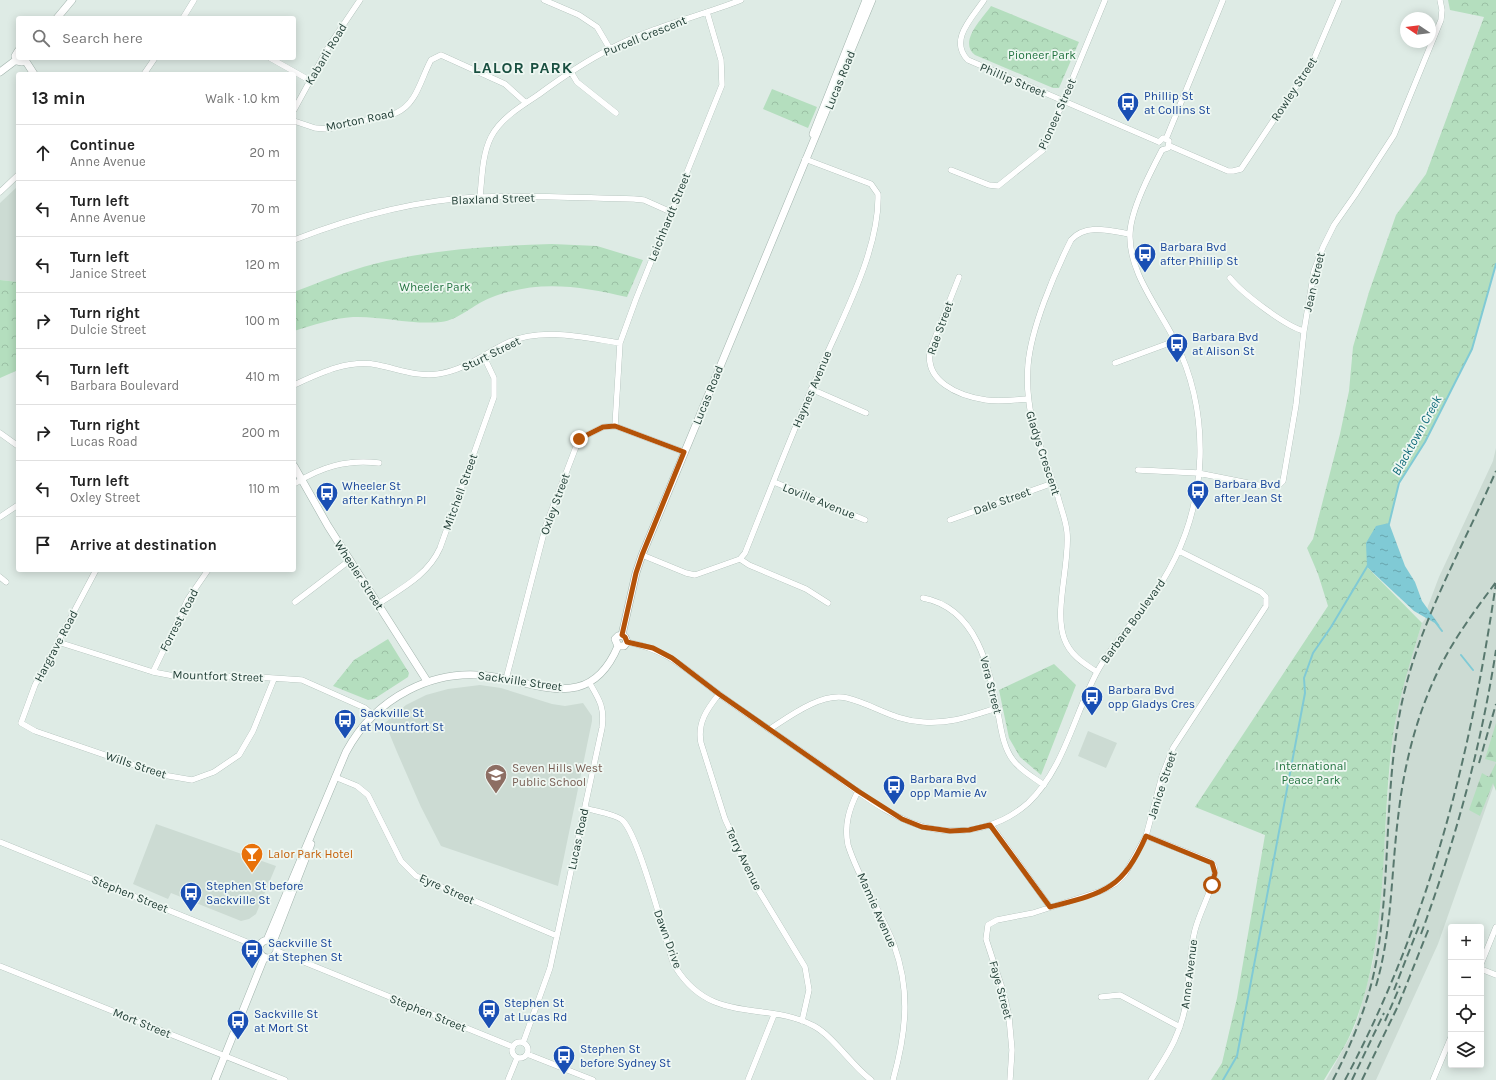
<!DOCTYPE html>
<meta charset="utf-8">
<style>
:root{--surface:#fff;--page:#f6f6f6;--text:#222;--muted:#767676;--line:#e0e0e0}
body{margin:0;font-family:Karla,sans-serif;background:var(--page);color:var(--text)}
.controls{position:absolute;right:12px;bottom:12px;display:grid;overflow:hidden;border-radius:4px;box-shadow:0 2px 10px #0003}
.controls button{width:36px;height:36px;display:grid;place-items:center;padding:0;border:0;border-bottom:1px solid var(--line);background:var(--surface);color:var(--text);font:20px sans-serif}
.compass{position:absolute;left:1400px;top:12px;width:36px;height:36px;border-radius:50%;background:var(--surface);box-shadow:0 2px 10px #0003;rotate:283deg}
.stop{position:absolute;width:12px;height:12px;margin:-9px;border:3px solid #b45309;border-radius:50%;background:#fff}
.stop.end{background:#b45309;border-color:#fff;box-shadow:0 1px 4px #0008}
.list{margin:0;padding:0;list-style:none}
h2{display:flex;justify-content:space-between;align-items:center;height:52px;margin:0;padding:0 16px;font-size:17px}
h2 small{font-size:13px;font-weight:400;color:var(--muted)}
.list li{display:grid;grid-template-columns:26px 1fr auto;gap:12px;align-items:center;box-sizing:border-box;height:56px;padding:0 16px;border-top:1px solid var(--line)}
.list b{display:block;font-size:15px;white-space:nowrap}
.list p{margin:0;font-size:13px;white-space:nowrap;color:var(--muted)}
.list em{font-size:13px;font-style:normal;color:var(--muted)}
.icon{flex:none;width:22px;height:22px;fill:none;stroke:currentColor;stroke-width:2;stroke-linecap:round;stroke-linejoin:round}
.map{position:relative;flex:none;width:1496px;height:1080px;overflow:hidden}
.search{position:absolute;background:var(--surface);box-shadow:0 2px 10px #0003;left:16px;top:16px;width:280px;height:44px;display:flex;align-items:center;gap:10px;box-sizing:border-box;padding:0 14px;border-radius:4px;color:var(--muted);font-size:15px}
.panel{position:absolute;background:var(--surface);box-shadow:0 2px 10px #0003;left:16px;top:72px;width:280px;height:500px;border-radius:4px}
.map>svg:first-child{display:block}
.built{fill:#ccdbd3}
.forest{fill:url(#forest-firs)}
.park{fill:url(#park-crowns)}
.water{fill:url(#water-ripples)}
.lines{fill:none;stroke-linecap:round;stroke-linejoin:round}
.stream{stroke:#80cad5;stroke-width:2}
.minor-casing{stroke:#a1b3ac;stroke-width:6}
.tertiary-casing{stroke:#a1b3ac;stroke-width:8}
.minor{stroke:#fff;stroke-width:5.5}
.tertiary{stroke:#fff;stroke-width:7}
.rail{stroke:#58786e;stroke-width:2;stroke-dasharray:8 4;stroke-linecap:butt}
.route{stroke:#b45309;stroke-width:5}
.labels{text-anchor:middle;stroke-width:3.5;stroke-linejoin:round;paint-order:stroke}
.street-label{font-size:12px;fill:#1e3b33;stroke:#eef7f2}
.park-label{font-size:12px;fill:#257542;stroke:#eef7f2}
.transit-label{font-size:12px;fill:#164399;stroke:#eef7f2;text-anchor:start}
.education-label{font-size:12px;fill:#785e54;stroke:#eef7f2;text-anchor:start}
.food-label{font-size:12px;fill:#c56008;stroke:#eef7f2;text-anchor:start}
.water-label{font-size:13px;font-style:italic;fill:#146d7b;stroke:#eef7f2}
.district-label{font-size:16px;font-weight:bold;letter-spacing:1px;fill:#194f40;stroke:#eef7f2}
</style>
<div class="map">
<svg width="1496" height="1080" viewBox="0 0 1496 1080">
<defs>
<pattern id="forest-firs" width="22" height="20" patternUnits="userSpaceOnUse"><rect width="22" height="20" fill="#b4debe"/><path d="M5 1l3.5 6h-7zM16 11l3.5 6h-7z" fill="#9abfa4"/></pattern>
<pattern id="park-crowns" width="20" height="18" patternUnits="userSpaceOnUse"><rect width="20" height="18" fill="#b4debe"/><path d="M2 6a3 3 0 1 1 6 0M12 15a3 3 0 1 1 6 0" fill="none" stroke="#9abfa4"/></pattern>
<pattern id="water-ripples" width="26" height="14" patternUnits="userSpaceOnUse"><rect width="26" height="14" fill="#80cad5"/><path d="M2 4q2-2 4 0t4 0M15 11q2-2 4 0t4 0" fill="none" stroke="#68a5ad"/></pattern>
</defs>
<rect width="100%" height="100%" fill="#deebe5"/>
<!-- built -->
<path class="built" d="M 18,186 L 18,282 L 0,280 L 0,203 Z
M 1496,448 L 1496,779 L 1438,944 L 1376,1080 L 1326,1080 L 1351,1035 L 1357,1021 L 1373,962 L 1379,914 L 1392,744 L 1398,703 L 1405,677 L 1422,623 L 1425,619 L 1428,606 L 1439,577 L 1493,461 Z
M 480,685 L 501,688 L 552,704 L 565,706 L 583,703 L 592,716 L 592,721 L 558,886 L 441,846 L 421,807 L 397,752 L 385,723 L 406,705 L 426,695 L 448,689 Z
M 1088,731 L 1117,743 L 1106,768 L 1078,756 Z
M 156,824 L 276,866 L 256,914 L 249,919 L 241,921 L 171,893 L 168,899 L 133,884 Z"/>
<!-- forest -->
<path class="forest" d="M 1496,723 L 1496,762 L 1485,759 Z
M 1496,763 L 1496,791 L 1493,783 L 1480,816 L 1469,810 L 1482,773 L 1489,777 Z"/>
<!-- park -->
<path class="park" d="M 1448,0 L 1496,0 L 1496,264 L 1494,272 L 1472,349 L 1425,442 L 1399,483 L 1389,523 L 1367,567 L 1422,623 C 1410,663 1397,702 1392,743 C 1380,839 1390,942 1351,1033 C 1344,1049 1333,1065 1324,1080 L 1211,1080 L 1222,1063 L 1237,998 L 1265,835 L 1195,807 L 1328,606 L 1318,574 L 1307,548 L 1313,539 L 1340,434 L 1349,391 L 1353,347 L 1369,292 L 1396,215 L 1426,174 L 1484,17 L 1450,10 Z
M 991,6 L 1079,42 L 1059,88 L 1053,88 L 975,55 C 958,42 982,19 991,6 Z
M 772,89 L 817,107 L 808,128 L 763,109 Z
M 552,244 L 597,246 L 643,260 L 627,297 C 580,286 537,279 490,298 C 474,304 459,320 441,322 C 411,325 383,316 353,317 C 334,318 313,325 294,331 L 294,292 C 320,282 347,271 374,264 C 433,249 492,246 552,244 Z
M 0,280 L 18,282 L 18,370 L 0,378 Z
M 388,639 L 409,673 L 408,677 L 374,699 L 368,700 L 333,686 L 354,660 Z
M 1054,664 L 1076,685 L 1041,775 L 1020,757 L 1009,738 L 999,690 Z"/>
<!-- water -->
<path class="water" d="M 1389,523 L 1405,566 L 1415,582 L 1422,601 L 1440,626 L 1414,611 L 1367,567 L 1366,543 L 1376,526 Z"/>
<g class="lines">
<!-- stream -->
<path class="stream" d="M 1389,524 L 1399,483 L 1425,442 L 1472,349 L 1496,264
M 1436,623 L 1442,631
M 1461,655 L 1473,670
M 1223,1080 L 1237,1056 L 1305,693 L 1304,678 L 1313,653 L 1331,627 L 1368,565"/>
<!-- minor casing -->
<g class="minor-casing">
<path id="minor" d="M 544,0 L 579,15 L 597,27 L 610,49
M 984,0 C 973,17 948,40 968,60 L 1159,142
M 183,18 L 194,0
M 270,58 L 309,80
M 571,72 L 577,82 L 616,113
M 144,74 L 155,58
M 294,110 L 329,46 L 360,0
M 294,121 L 315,128 L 328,129 L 396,113 C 417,104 421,78 431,60 L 441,55 L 505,84 L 526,103
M 1166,139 L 1223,0
M 1159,142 L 1163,138 L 1169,141 L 1168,148 L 1162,150
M 1170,146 L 1228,171 L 1233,171 L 1241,169 L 1313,61 L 1339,0
M 951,170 L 989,185 L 998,186 L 1043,150 L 1105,0
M 0,192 L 18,175
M 480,197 C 482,178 482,155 491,137 C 500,119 521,106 538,95 C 561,78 584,62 610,49 C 651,27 698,17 741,0
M 294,240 C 353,217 416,200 479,197 C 531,195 583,198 634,199 L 644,200 L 671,212
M 959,277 L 931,348 C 922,381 959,396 986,400 C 1000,402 1013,400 1027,399
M 1230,278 C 1242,293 1285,326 1304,331
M 1115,363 L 1175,341
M 294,385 C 320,373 348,359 378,365 C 398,369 417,377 438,374 C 466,370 485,353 509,342 C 542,327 586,338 620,343
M 811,389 L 866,413
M 615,426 L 620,343 L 636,299 L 722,85 L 721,60 L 707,12
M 0,433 L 18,446
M 1138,470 L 1198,473 L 1268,487 L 1278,486 L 1283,481 L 1296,405 L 1304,331 L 1314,271 L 1323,247 L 1334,225 L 1355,195 L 1394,135 L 1441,20 L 1442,10 L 1440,0
M 774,482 L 865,520
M 294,484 C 321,467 347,459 379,463
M 0,517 L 18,505
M 950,520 L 1053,483
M 642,555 L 686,573 L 695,575 L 740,559 L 745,553 C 769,493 792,433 818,374 C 840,322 880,251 878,194 L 871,184 L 805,159
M 740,559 L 749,565 L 806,589 L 828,603
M 96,570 L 35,685 L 21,723 L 35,731 L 163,775 L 192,780 L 214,772 L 239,755 L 253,731 L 274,679
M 0,577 L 6,582
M 923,598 C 977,608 989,668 998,713 C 1001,728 1003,747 1013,760 C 1020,770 1033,777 1044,785
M 295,602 L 350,560
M 378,604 C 402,588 428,575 440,548 L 494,397 L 494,378 L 484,357
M 58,642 L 153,672 L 174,676 L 258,677 L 302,680 L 365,708 L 373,715
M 627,642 C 669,650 685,669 719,694 C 752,718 787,741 821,765 C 854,788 894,823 934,829 C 967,835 1002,826 1028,803 C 1064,769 1074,715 1097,672 C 1110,648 1129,627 1146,605 C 1179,562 1198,511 1200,457 C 1201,417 1193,377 1175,341 C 1159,308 1128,272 1130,233 C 1131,209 1151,171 1162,150
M 153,672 L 188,599 L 208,570
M 1097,672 C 1083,663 1070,655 1064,638 C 1054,609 1070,564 1067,532 C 1066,520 1061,509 1058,497 C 1043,449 1024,419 1028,365 C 1031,328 1054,274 1071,240 C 1086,223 1111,231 1130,234
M 506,679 L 546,525 L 579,439 L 603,427 L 615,426 L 684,452
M 719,694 C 707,709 697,723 701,743 L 725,819 L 756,886 L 805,967 L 809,990 L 802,1021
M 770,729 C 790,716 822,692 847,698 C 875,705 892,720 923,722 C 951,724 971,716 997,708
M 335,777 L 357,786 L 368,795 L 401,861 L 416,876 L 557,936
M 858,791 C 849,809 844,825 848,845 C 859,880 881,911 894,945 C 911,992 906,1033 893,1080
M 585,808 C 594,811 615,814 622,820 C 637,832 660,919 667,942 C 670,950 671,961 676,968 C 713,1026 765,1000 814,1026 C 834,1037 851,1065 871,1080
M 991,825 L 1050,907
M 1146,836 L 1209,861 L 1214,866 L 1215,873 C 1211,893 1200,911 1195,930 C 1189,952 1190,974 1187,997 C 1182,1032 1170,1051 1151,1080
M 0,842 L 259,947
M 277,951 L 513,1047
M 1481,964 L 1496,927
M 0,966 L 285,1080
M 1481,969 L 1496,975
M 1101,997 L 1120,995 L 1180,1027
M512 1050a8 8 0 1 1 16 0a8 8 0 1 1-16 0Z
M 523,1043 L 550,968 L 602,728 C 605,707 599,699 589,682
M 527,1054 L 593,1080
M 508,1080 L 517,1058
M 748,1080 L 774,1015
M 1010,1080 L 1012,1050 L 1009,1017 L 1004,994 L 986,939 L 988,925 L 997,920 L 1033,913 L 1101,891 L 1116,883 L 1125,874 L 1146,836 L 1162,776 L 1173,748 L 1266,606 L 1266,597 L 1261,592 L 1179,551
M 1433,1080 L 1451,1037"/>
</g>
<!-- tertiary casing -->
<g class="tertiary-casing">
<path id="tertiary" d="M 57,18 L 72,0
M 18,51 L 15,56 L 17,61 L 22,62 L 26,58
M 25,60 L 34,74
M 0,72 L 16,60
M 813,134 L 866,0
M 294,466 L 328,526 L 427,681
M 622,635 L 636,573 L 642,555 L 872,0
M 618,646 L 624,646 L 627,642 L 625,637 L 622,635
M 618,646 L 615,639 L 618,636 L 622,635
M259 949a9 9 0 1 1 18 0a9 9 0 1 1-18 0Z
M 267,940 L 346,752 C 375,698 434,666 495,677 C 522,681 550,693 577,687 C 598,682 610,665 618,646
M 273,942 L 311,844
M 215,1080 L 264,958"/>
</g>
<!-- minor -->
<use href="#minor" class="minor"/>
<!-- tertiary -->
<use href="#tertiary" class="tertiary"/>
<!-- rail -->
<path class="rail" d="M 1479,763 L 1496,704
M 1421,934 C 1455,842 1481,747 1496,650
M 1376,986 C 1392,931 1391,875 1398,818 C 1404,762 1419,704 1447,654 C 1461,629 1479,605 1496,582
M 1394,990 L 1419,926
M 1385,1021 L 1400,986
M 1333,1080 C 1353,1041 1370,1000 1377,957 C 1391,873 1384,786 1402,702 C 1420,620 1463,547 1496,471
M 1345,1080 C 1429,922 1470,759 1496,583
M 1352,1080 L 1384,1013
M 1362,1080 L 1398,1006 L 1429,928"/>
</g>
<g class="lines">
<!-- route -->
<path class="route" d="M 579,439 L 603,427 L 615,426 L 684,452 L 642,555 L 636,573 L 622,635 L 625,637 L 627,642 L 653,648 L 672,658 L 719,694 L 858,791 L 902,819 L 922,827 L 950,831 L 969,830 L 990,825 L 1050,907 C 1104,893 1122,890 1146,836 L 1212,863 L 1215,873 L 1212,885"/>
</g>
<!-- icons -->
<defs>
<g id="bus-pin" transform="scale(1.15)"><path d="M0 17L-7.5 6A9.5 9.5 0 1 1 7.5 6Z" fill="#1a4fb4" stroke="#eef7f2"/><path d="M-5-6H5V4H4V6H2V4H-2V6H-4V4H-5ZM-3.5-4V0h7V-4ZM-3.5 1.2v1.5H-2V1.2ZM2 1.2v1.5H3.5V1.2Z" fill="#fff"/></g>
<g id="school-pin" transform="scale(1.15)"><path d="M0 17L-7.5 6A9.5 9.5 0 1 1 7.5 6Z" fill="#8d6e63" stroke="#eef7f2"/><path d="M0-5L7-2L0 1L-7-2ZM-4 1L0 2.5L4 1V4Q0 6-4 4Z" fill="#fff"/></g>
<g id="bar-pin" transform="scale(1.15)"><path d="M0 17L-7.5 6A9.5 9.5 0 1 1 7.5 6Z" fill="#e8710a" stroke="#eef7f2"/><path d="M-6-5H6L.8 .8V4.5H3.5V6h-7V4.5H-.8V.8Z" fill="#fff"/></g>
</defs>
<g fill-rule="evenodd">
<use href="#bus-pin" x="1128" y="103"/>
<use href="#bus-pin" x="1145" y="254"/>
<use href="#bus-pin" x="1177" y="344"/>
<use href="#bus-pin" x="1198" y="491"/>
<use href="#bus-pin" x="327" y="493"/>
<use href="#bus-pin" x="1092" y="697"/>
<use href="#bus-pin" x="345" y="720"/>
<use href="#school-pin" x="496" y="775"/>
<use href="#bus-pin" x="894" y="786"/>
<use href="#bar-pin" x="252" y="854"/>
<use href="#bus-pin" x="191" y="893"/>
<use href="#bus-pin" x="252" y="950"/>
<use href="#bus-pin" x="489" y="1010"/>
<use href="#bus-pin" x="238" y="1021"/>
<use href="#bus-pin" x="564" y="1056"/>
</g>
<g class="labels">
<!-- street labels -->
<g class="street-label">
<text transform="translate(645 36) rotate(-22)" y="4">Purcell Crescent</text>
<text transform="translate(326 54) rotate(-59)" y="4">Kabarli Road</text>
<text transform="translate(840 80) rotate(-68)" y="4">Lucas Road</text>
<text transform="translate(1013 80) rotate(23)" y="4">Phillip Street</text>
<text transform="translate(1294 89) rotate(-57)" y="4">Rowley Street</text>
<text transform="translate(1057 114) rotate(-66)" y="4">Pioneer Street</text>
<text transform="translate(360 120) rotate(-12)" y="4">Morton Road</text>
<text transform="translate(493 199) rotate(-2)" y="4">Blaxland Street</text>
<text transform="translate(669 217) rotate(-68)" y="4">Leichhardt Street</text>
<text transform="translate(1314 282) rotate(-77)" y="4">Jean Street</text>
<text transform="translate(940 328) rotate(-70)" y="4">Rae Street</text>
<text transform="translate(491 354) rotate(-26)" y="4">Sturt Street</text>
<text transform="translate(812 389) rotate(-67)" y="4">Haynes Avenue</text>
<text transform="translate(708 395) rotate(-68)" y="4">Lucas Road</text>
<text transform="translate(1043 453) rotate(72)" y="4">Gladys Crescent</text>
<text transform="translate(460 492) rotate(-70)" y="4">Mitchell Street</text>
<text transform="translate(819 501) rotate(22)" y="4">Loville Avenue</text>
<text transform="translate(1002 501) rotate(-20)" y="4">Dale Street</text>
<text transform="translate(555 504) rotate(-70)" y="4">Oxley Street</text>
<text transform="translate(359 575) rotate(57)" y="4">Wheeler Street</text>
<text transform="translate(179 620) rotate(-62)" y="4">Forrest Road</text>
<text transform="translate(1133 621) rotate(-54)" y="4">Barbara Boulevard</text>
<text transform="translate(56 646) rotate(-62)" y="4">Hargrave Road</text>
<text transform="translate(218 676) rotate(2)" y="4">Mountfort Street</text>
<text transform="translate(520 681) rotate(8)" y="4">Sackville Street</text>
<text transform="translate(991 685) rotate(76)" y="4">Vera Street</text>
<text transform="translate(136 765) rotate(18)" y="4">Wills Street</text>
<text transform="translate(1162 785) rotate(-72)" y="4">Janice Street</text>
<text transform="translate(578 839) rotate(-78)" y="4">Lucas Road</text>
<text transform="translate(744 859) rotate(64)" y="4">Terry Avenue</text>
<text transform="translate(447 889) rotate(24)" y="4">Eyre Street</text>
<text transform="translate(130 894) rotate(22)" y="4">Stephen Street</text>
<text transform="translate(877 910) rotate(66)" y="4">Mamie Avenue</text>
<text transform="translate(668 939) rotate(70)" y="4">Dawn Drive</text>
<text transform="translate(1189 974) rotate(-83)" y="4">Anne Avenue</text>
<text transform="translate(1001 990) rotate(75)" y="4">Faye Street</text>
<text transform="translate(428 1013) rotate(22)" y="4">Stephen Street</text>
<text transform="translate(142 1023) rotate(22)" y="4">Mort Street</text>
</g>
<!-- park labels -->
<g class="park-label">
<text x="1042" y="59">Pioneer Park</text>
<text x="435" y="291">Wheeler Park</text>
<text x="1311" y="770">International<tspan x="1311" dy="14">Peace Park</tspan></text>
</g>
<!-- transit labels -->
<g class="transit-label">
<text x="1144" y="100">Phillip St<tspan x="1144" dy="14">at Collins St</tspan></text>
<text x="1160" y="251">Barbara Bvd<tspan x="1160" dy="14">after Phillip St</tspan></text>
<text x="1192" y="341">Barbara Bvd<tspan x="1192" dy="14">at Alison St</tspan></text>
<text x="1214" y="488">Barbara Bvd<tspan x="1214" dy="14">after Jean St</tspan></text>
<text x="342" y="490">Wheeler St<tspan x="342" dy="14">after Kathryn Pl</tspan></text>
<text x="1108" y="694">Barbara Bvd<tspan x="1108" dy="14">opp Gladys Cres</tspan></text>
<text x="360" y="717">Sackville St<tspan x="360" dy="14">at Mountfort St</tspan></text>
<text x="910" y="783">Barbara Bvd<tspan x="910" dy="14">opp Mamie Av</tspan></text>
<text x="206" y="890">Stephen St before<tspan x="206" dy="14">Sackville St</tspan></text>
<text x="268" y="947">Sackville St<tspan x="268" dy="14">at Stephen St</tspan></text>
<text x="504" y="1007">Stephen St<tspan x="504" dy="14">at Lucas Rd</tspan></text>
<text x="254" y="1018">Sackville St<tspan x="254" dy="14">at Mort St</tspan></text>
<text x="580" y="1053">Stephen St<tspan x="580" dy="14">before Sydney St</tspan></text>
</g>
<!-- education labels -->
<g class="education-label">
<text x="512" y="772">Seven Hills West<tspan x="512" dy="14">Public School</tspan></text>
</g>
<!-- food labels -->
<g class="food-label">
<text x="268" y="858">Lalor Park Hotel</text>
</g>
<!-- water labels -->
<g class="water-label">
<text transform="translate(1416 435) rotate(-61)" y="5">Blacktown Creek</text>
</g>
<!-- district labels -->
<g class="district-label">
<text x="523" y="73">LALOR PARK</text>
</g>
</g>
</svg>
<div class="controls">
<button>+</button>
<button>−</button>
<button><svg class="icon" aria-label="locate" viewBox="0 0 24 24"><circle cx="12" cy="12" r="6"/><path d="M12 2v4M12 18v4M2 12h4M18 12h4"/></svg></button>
<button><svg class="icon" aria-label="layers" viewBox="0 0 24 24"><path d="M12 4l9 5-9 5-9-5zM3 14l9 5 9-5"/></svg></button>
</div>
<svg class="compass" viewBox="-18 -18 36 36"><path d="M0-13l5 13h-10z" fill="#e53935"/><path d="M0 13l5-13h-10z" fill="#767676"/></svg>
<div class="stop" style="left:1212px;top:885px"></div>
<div class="stop end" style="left:579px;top:439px"></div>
<div class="search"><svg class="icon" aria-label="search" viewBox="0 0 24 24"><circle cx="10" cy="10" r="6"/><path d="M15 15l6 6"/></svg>Search here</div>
<section class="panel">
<h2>13 min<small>Walk · 1.0 km</small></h2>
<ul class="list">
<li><svg class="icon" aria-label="ahead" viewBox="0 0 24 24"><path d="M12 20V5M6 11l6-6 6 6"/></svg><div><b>Continue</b><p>Anne Avenue</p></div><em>20 m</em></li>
<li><svg class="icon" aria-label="left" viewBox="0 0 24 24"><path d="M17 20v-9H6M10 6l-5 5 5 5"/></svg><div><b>Turn left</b><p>Anne Avenue</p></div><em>70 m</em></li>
<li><svg class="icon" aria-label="left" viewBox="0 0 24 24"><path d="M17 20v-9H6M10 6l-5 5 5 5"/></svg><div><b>Turn left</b><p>Janice Street</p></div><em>120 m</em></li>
<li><svg class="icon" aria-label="right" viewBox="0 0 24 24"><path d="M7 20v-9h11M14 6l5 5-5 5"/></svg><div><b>Turn right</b><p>Dulcie Street</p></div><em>100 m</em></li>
<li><svg class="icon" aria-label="left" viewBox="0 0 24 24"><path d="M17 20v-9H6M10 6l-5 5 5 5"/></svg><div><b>Turn left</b><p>Barbara Boulevard</p></div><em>410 m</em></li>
<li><svg class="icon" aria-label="right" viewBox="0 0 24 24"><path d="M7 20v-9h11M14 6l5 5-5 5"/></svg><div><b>Turn right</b><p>Lucas Road</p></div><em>200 m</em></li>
<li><svg class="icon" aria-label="left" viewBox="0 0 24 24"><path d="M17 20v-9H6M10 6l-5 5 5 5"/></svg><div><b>Turn left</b><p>Oxley Street</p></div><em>110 m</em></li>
<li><svg class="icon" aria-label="arrive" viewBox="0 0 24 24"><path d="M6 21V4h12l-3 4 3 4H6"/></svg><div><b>Arrive at destination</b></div></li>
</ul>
</section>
</div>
